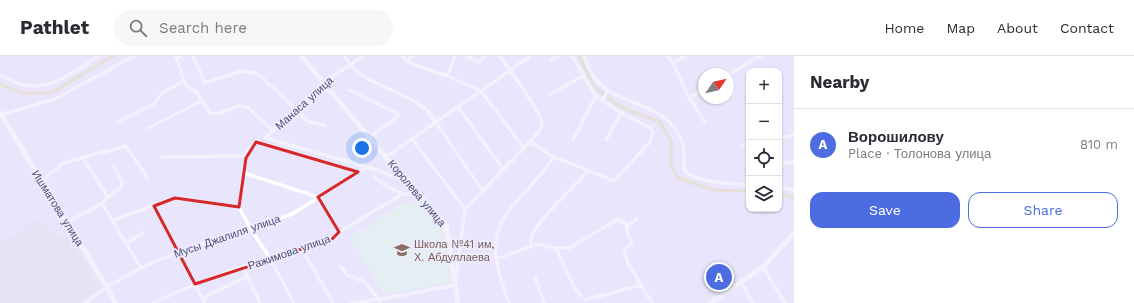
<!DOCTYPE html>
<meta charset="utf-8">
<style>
:root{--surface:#fff;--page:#f7f7f7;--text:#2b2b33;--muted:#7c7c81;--line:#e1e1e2;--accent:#4d6ce2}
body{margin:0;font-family:"Work Sans",sans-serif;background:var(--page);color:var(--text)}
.controls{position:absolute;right:12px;top:12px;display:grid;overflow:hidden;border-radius:8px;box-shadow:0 1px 3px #0004}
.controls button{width:36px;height:36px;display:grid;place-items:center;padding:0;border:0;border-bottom:1px solid var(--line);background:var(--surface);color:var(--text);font:20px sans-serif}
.compass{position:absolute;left:698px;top:12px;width:36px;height:36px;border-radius:50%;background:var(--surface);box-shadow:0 1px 3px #0004;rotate:56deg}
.you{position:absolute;left:362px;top:92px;width:14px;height:14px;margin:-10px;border:3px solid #fff;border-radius:50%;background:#1a73e8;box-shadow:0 0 0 6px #1a73e833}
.badge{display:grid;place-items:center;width:26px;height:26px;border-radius:50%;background:var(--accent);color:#fff;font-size:13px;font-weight:700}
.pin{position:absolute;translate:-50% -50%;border:2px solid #fff;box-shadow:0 1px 4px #0006}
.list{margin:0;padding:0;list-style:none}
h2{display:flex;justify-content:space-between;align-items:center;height:52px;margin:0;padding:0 16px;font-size:17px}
h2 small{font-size:13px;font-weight:400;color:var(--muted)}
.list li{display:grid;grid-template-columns:26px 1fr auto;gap:12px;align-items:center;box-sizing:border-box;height:72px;padding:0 16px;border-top:1px solid var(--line)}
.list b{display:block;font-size:15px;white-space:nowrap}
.list p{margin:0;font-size:13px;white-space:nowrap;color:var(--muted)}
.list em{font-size:13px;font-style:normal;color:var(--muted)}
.actions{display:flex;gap:8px;padding:12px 16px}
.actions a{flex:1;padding:9px 0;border:1px solid var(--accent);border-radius:12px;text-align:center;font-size:14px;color:var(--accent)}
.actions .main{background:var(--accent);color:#fff}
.icon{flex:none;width:22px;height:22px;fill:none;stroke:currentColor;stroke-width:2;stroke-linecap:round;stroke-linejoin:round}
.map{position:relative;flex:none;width:794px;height:247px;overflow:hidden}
header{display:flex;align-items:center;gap:24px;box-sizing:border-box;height:56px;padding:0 20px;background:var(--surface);border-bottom:1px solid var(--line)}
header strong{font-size:19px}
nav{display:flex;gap:22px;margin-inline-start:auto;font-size:14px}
.search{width:280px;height:36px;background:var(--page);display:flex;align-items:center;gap:10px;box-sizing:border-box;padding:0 14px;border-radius:22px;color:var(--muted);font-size:15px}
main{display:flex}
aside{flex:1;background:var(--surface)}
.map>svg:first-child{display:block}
.industrial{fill:#dfdfeb}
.education{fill:#e1f8e6}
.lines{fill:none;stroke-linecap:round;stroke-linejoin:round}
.canal{stroke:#e5d8ba;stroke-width:3.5}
.street{stroke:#fff;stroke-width:3.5}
.secondary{stroke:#fff;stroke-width:5}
.marked{fill:none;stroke:#d62828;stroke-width:3;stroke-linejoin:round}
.labels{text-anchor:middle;stroke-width:3.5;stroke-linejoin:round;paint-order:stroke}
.street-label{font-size:11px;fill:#4b4e74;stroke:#eeebff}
.education-label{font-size:11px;fill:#785e54;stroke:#eeebff;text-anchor:start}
</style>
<header>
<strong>Pathlet</strong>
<div class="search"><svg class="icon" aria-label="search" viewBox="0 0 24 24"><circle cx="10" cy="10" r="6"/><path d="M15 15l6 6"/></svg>Search here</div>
<nav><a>Home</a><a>Map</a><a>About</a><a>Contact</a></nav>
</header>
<main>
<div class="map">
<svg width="794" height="247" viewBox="0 0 794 247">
<rect width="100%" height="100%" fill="#e9e5fc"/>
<!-- industrial -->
<path class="industrial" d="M 39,164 L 58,181 L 65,177 L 101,232 L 76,247 L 0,247 L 0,186 Z"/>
<!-- education -->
<path class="education" d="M 406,145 L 419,146 L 443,171 L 451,226 L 384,239 L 350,182 Z"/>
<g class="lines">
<!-- canal -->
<path class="canal" d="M 579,0 L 595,32 L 621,51 L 660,66 L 671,85 L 671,111 L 678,122 L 713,134 L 749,135
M 0,28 L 17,35 L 29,38 L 53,36 L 113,0
M 779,138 L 794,142"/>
<!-- street -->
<path class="street" d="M 176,0 L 184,25 L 189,33 L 196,35 L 210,57 L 218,58 L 239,50 L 247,51 L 273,75
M 193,0 L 205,27 L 242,15 L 258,18 L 296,53 L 305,63 L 310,66 L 325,69
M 344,0 L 351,9 L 364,21 L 414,45 L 428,55 L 482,134
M 402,0 L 407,6 L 447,20 L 481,35 L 524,92
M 467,0 L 478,6 L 486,0
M 584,0 C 587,8 591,18 596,24 C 617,48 654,46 674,71 C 679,78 684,88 684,96 C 685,104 680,113 689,118 C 707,128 730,127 749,129
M 668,0 L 676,13 L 689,42 L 705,66
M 551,4 L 558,0
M 407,6 L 412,0
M 673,7 L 685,0
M 0,19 C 7,22 15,27 23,29 C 52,35 76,14 99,0
M 728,19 L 756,2 L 762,0
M 447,20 L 455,0
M 349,34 L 398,58 L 397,61 L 370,81
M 550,38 L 583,20
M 689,42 L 704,33
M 603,44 L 608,34
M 458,51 L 503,113
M 1,59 L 55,43 L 134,0
M 117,66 L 155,47 L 162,37 L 184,25
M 148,72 L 202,45
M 265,82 L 368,111 L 406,125
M 265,82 L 323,27 L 363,0
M 779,82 L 794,79
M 412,83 L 465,153
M 573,84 L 596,40
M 606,84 L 621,57
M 530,86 L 554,101 L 614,125 L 650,86 L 653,77 L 651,72 L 621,57 L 596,40 L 572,0
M 743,89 L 749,88
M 84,101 L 85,106 L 108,141
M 162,101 L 244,100 L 246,102
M 386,101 L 528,2 L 528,0
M 779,107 L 794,106
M 244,117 L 318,141 L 339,176
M 375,121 L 387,131 L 403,138
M 42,127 L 48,120 L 63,107 L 126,90 L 147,121
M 779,131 L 794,134
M 102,147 L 141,212
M 154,150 L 205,247
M 637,163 L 627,169 L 627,175 L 632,188 L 626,192 L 624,195 L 628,207 L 652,247
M 113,164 L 175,142 L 239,151
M 67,167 L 102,147 L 108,141 L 121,132 L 122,126 L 114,110
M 127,187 L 144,176
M 530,190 L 532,178 L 545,160 L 588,115
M 556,192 L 573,229 L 581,240
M 302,193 L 333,247
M 496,203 L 538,188 L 553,192 L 569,192 L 618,163 L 627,169
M 243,211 L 260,247
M 341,211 L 348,220 L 363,225 L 379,243 L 380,247
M 763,211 L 785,247
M 535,221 L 544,247
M 741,227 L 753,247
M 203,242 L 248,220
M 585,244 L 641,229
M 85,247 L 107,231 L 141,212 L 178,196 L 292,158 L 358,116 L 368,111
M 153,247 C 190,229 229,216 268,202 C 289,195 322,193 339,176 L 403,138 L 419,138
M 294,247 L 270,202 L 250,172 L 239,151 L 246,102 L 248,94 L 256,86 L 258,86 L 358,116
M 352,247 L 388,242 L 455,229 L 465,153 L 530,86 C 534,81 541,75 542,68 C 543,57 508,13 500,0
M 509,247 C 504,233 498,217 496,202 C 493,164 512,151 535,125 C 542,117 548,109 554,101"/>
<!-- secondary -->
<path class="secondary" d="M 301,0 L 386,101 L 446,169 L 458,247
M 177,1 L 180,0
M 0,57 L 107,231 L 115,247
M 710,247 L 763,211 L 794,177"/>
</g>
<!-- marked area -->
<path d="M0 0H794V247H0ZM 256,86 L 358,116 L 318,141 L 339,176 L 332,183 L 195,228 L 154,150 L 175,142 L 239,151 L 246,102 Z" fill="#e9e5fc" fill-opacity=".55" fill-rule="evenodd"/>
<path class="marked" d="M 256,86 L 358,116 L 318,141 L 339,176 L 332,183 L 195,228 L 154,150 L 175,142 L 239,151 L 246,102 Z"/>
<!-- icons -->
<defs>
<g id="school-bare" transform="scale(1.2)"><path d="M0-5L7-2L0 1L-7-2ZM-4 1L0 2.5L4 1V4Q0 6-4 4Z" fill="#8d6e63" stroke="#eeebff" stroke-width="2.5" paint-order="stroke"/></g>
</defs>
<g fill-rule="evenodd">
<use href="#school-bare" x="402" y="194"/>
</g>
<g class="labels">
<!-- street labels -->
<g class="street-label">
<text transform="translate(304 47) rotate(-42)" y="4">Манаса улица</text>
<text transform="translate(417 137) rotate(50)" y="4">Королева улица</text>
<text transform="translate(58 152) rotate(58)" y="4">Ишматова улица</text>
<text transform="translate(227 180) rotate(-19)" y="4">Мусы Джалиля улица</text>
<text transform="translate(289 196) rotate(-19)" y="4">Ражимова улица</text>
</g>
<!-- education labels -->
<g class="education-label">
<text x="414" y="192">Школа №41 им,<tspan x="414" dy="13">Х. Абдуллаева</tspan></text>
</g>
</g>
</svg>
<div class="controls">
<button>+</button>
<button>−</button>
<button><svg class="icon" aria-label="locate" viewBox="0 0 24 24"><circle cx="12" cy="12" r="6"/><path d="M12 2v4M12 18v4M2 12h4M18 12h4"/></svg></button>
<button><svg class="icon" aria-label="layers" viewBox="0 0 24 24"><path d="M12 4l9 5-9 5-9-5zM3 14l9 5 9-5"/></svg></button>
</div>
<svg class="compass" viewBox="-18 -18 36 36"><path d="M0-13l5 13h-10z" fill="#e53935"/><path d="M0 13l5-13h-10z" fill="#7c7c81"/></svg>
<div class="you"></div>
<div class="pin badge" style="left:719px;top:221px">A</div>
</div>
<aside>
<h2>Nearby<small></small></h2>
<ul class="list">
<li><span class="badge">A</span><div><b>Ворошилову</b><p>Place · Толонова улица</p></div><em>810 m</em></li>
</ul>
<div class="actions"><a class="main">Save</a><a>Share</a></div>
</aside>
</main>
